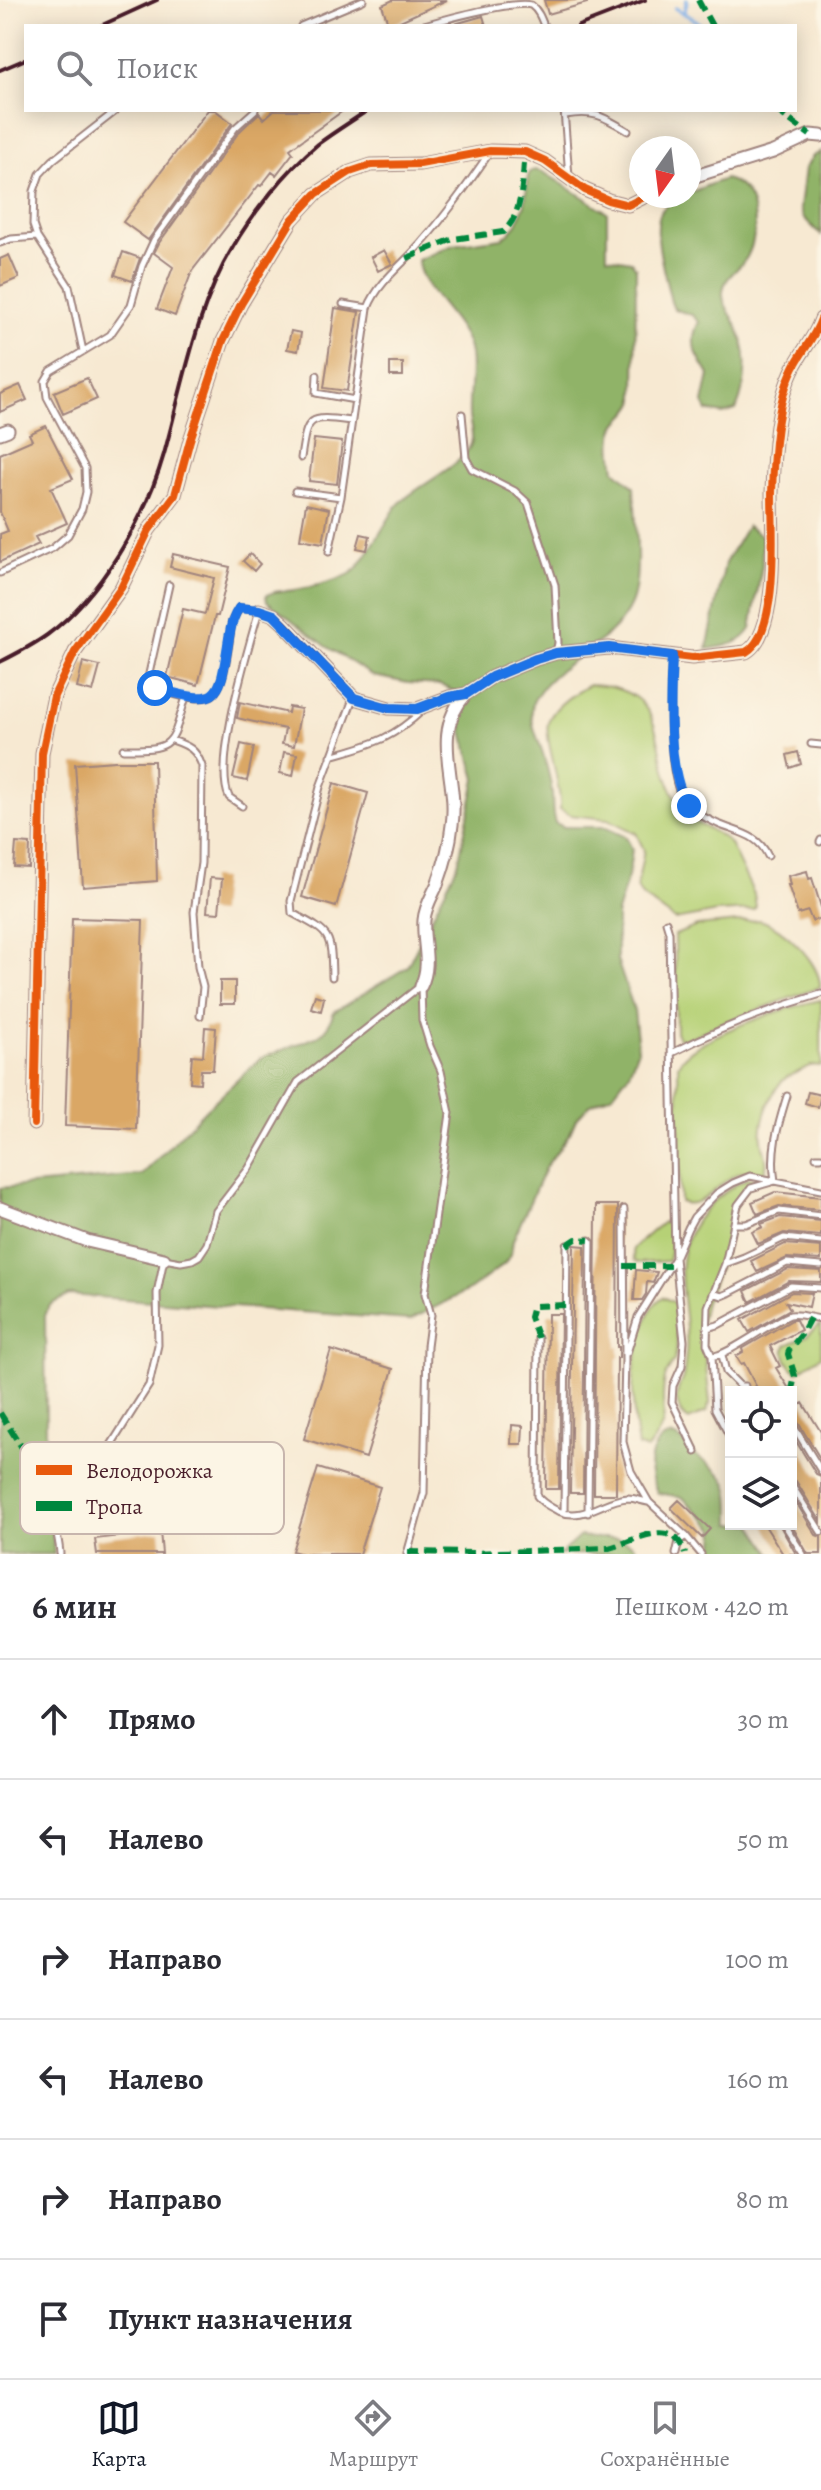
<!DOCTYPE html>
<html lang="ru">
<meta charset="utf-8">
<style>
:root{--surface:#fff;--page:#f7f7f7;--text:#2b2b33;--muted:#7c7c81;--line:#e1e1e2;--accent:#111827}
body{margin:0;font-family:Alegreya,serif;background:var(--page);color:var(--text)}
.controls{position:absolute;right:24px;bottom:24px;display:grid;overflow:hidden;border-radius:0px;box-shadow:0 4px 20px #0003}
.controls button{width:72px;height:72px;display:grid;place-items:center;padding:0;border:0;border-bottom:2px solid var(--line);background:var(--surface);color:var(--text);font:40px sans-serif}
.compass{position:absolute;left:629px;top:136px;width:72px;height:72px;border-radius:50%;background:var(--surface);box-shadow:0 4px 20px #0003;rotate:194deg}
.stop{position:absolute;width:24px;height:24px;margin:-18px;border:6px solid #1a73e8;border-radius:50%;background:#fff}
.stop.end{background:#1a73e8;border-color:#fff;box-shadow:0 2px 8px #0008}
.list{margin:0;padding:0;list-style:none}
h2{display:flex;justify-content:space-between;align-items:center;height:104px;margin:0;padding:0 32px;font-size:34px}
h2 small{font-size:26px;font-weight:400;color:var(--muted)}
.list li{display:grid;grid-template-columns:52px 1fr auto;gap:24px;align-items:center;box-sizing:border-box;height:120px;padding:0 32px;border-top:2px solid var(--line)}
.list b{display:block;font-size:30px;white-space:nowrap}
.list em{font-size:26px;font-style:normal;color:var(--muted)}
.icon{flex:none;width:44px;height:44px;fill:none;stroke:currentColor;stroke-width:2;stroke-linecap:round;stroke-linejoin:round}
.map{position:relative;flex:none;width:821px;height:1554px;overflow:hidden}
.search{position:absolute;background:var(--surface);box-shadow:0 4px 20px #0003;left:24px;right:24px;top:24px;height:88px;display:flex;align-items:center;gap:20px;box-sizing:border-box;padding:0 28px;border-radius:0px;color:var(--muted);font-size:30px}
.sheet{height:824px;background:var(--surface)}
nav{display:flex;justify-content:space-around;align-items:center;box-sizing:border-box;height:112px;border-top:2px solid var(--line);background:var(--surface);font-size:22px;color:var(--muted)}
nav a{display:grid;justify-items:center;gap:4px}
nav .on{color:var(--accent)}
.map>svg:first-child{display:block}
.green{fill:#b6d176;stroke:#807850;stroke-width:2}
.forest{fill:#90b367;stroke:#6d6949;stroke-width:2}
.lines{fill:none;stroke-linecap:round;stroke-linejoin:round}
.stream{stroke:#7fb1eb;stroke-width:4}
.building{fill:#daa765}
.lane-casing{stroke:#a0847e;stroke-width:9}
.street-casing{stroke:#a0847e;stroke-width:15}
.lane{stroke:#fff;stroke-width:5}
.street{stroke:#fff;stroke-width:11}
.rail{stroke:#4a1f2b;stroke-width:4}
.quiet{stroke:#00873e;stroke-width:6;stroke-dasharray:12 6;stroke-linecap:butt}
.cycleway-casing{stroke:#fcf5e5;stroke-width:13}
.cycleway{stroke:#e8590c;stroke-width:8}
.route{stroke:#1a73e8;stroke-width:10}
.key{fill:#fcf5e5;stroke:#c7b5ad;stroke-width:2}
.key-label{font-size:22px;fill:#4a1f2b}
</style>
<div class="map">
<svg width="821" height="1554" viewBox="0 0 821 1554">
<rect width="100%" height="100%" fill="#fcf5e5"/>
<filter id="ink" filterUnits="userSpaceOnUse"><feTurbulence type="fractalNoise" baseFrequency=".0125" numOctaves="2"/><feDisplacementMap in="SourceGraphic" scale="16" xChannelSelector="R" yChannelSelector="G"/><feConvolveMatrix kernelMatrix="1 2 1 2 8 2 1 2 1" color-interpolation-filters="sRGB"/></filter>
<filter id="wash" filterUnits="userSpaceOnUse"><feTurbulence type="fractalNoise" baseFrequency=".006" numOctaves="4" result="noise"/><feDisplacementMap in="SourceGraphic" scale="32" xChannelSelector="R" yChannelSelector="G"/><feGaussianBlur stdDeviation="1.8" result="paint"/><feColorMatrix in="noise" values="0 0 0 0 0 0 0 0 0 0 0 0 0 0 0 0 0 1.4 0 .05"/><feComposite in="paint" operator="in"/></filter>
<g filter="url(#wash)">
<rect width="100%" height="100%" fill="#f7e9d2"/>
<!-- green -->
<path class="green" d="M 589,685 C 677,687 646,755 681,807 C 695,829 716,827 730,844 L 754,894 L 756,907 L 753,910 L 717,912 L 675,920 L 641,895 L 637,887 L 644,850 L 636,833 L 608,819 L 570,815 L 560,809 C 562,785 544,738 548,723 C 553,706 574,693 589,685 Z
M 759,920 C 782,925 821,963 820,987 L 722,1023 L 686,1039 L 679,1038 L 676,1032 L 675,935 L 697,926 Z
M 821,1000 L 821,1066 C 809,1064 808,1067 798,1072 C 795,1074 790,1075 787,1077 C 772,1087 759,1123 762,1140 C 763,1152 769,1159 765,1171 C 757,1173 748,1170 740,1173 C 719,1179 704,1211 680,1202 L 678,1065 C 691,1037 790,1006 821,1000 Z
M 748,1178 L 759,1180 L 743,1192 L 736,1202 L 722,1261 L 705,1302 L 701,1321 L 710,1403 L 706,1412 L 689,1420 C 681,1416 678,1409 677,1400 C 676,1391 680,1385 683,1377 C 685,1370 685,1360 686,1353 C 690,1313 672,1275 688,1237 C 699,1210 722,1191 748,1178 Z
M 664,1222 L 668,1224 C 671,1235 672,1250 668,1261 L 638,1263 L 634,1260 L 633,1249 C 635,1246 661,1223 664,1222 Z
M 663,1297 L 675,1303 C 675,1321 680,1343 674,1361 C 671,1366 666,1372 665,1378 C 657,1412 676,1415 647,1449 L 638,1447 C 631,1406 630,1368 644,1328 C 649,1315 651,1305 663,1297 Z
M 821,1324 L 821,1356 L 797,1372 C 789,1366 782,1355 786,1345 L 805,1337 Z"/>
<!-- forest -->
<path class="forest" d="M 821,152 L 821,235 L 803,217 L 800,208 L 805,168 L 813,156 Z
M 535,170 L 543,172 L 607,212 L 607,257 L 631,261 L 636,268 L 635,402 C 631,411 624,416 618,423 C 609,434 613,456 615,470 L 634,487 C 635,515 642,580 631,604 C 614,644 564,657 539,692 C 538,695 533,700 533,703 C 528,722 539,739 544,757 C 547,767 551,782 552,793 C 553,804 551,811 555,823 L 564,827 L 604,827 L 626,837 L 632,849 L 629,873 L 617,913 L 617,960 L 634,1010 L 638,1049 L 629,1073 L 613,1094 L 589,1105 L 576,1119 L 570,1133 L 545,1168 L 513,1240 L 511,1254 L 504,1264 L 471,1289 L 410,1320 L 69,1295 L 51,1304 L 45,1313 L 46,1437 L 54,1554 L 0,1554 L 0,1188 L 142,1175 L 206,1109 L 261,1058 L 316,1037 L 326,1030 L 334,1012 L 407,967 L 458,864 L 476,779 L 463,732 L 456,692 L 440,685 L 408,683 L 373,676 L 326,646 L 267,601 L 266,596 C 275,589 285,592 295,590 C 309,588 342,580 353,572 C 365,563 386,521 397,506 C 412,487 471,464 472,439 C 473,431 469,423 469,415 C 468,394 473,375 470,354 C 465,319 418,290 418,260 L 453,245 L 502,238 L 510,232 L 517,224 L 525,204 L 528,176 L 531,171 Z
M 725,179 C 758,187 761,230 747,257 C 740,269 724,276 723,292 C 722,303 729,311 734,320 C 750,349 748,381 736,410 L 723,414 L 707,411 L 703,403 L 709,375 C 698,356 687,344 699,322 L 692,315 L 674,309 L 671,302 C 667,282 649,226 663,209 C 671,199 711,184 725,179 Z
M 747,526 L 762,536 L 762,565 L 751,629 C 741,645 725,646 707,649 L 725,563 Z
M 672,1436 C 688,1440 684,1448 695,1455 C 731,1479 731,1482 731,1524 L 752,1524 L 772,1554 L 714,1554 L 716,1530 L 682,1497 L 658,1493 C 646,1474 646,1441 672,1436 Z
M 580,1536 C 601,1542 615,1532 635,1546 L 637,1554 L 560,1554 Z"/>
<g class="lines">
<!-- stream -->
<path class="stream" d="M 675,8 L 697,21 L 701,26
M 684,13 L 687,0"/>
</g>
<g id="blocks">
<!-- building -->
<path class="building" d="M 393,0 L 447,0 L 389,26 L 382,5 Z
M 544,0 L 587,0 L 587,3 L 548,14 Z
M 483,16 L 486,26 L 456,26 L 455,24 Z
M 208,110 L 215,110 L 232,123 L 148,240 L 123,222 Z
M 274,110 L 344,110 L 290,149 L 293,153 L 276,175 L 272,172 L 261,186 L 259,185 L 192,271 L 175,316 L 157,309 L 173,267 L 154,253 L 159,243 L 239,132 L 259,113 L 264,119 Z
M 384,250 L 392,264 L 378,271 L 371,257 Z
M 123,252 L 140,258 L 132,281 L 115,275 Z
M 9,255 L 19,278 L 0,286 L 0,259 Z
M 335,308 L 359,312 L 347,391 L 324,388 Z
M 291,331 L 301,333 L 298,351 L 287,349 Z
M 390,363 L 403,363 L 403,376 L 390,376 Z
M 87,378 L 97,399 L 63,414 L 54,392 Z
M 20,385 L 27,400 L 0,412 L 0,394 Z
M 46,426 L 73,479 L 51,488 L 67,523 L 35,537 L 39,544 L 0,562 L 0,534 L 8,531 L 0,512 L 0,454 L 32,440 L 29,434 Z
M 314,439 L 342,442 L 337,484 L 309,481 Z
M 306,504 L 329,509 L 323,543 L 300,539 Z
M 361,534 L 370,536 L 367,550 L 357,548 Z
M 173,554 L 230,567 L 218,616 L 215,616 L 198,685 L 167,677 L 183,609 L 205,614 L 214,578 L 170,567 Z
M 250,554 L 260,564 L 254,571 L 243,561 Z
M 83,662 L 100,666 L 93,692 L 77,688 Z
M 240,702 L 288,713 L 289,707 L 301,709 L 294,746 L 282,744 L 285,729 L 237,718 Z
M 241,744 L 254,747 L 247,781 L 233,778 Z
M 284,752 L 297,754 L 293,776 L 280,773 Z
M 798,752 L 801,764 L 790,768 L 787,755 Z
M 115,761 L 154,761 L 157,881 L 83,887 L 75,764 Z
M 334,783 L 368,793 L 336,907 L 302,897 Z
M 16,843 L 30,844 L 29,868 L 14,867 Z
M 807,871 L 809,879 L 812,878 L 821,907 L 821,918 L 812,921 L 808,911 L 798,914 L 788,885 L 790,885 L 788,876 Z
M 210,878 L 222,879 L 219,913 L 207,912 Z
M 72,918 L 143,920 L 136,1129 L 65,1126 Z
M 220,981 L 235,981 L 235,1004 L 220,1004 Z
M 315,995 L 324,998 L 321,1011 L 311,1008 Z
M 205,1027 L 216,1028 L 213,1070 L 201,1070 L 200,1083 L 190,1082 L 192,1055 L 203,1056 Z
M 808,1092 L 821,1095 L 818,1107 L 805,1103 Z
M 775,1192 L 821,1197 L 821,1210 L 779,1206 L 757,1214 L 752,1202 Z
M 596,1205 L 618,1205 L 617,1347 L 619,1347 L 619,1358 L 617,1358 L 616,1494 L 594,1494 Z
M 780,1217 L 821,1221 L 821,1236 L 784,1233 L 758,1244 L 752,1232 L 763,1227 L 761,1224 Z
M 785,1244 L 821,1247 L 821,1260 L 787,1258 L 757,1272 L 751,1261 Z
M 574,1245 L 585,1246 L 583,1493 L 570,1493 Z
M 788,1269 L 821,1271 L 821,1282 L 789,1281 L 750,1302 L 745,1291 Z
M 636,1270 L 657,1272 L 653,1283 L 647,1282 L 646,1294 L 642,1300 L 634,1300 Z
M 792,1292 L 812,1293 L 809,1307 L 786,1302 L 790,1309 L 749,1332 L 742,1320 Z
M 548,1314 L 561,1314 L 559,1489 L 546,1489 Z
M 792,1320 L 796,1320 L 801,1330 L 770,1346 L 780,1366 L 776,1368 L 791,1392 L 759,1392 L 744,1363 L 741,1364 L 736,1356 L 743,1352 L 742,1349 Z
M 331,1350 L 393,1369 L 366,1458 L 304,1439 Z
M 803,1403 L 821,1432 L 821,1460 L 796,1419 L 791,1417 L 791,1410 Z
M 512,1425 L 523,1426 L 522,1444 L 511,1444 Z
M 791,1433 L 816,1474 L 821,1476 L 821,1522 L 796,1481 L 791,1479 Z
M 318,1468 L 380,1487 L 359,1554 L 303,1554 L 292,1551 Z
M 791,1494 L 816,1535 L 821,1537 L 821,1554 L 808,1554 L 791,1524 Z
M 679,1500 L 710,1529 L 702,1538 L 671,1508 Z
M 764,1524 L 779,1524 L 796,1554 L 783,1554 Z
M 160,1531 L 162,1554 L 97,1554 L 95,1539 Z"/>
</g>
</g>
<g filter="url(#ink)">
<use href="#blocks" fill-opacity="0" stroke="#a0847e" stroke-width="2"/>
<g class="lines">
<!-- lane casing -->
<g class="lane-casing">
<path id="lane" d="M 301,26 L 363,0
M 420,26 C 443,20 512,0 531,5 C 538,10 541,18 544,26
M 564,110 L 569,177
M 565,115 C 594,110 603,116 628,131
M 0,243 L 11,239 L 37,237
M 343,304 L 368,308
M 83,351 L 69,286 L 37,237 L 33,225 L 34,191 L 40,174 L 53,160 L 117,110
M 317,375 L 316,393 L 355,400
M 462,414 L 466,458 L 472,469 L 515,491 L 528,503 L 555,585 L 558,643 L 556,652
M 301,458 C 307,415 309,416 351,421
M 295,491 L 341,497
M 329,552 L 341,497 L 368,308 C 379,280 405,263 423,241 C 448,213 469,183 490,152
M 0,573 L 53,548 L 68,535 L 82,509 L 86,492 L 85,468 L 47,397 L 45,381 L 51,371 L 110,335 L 131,305 L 142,266 L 154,240 L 235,128 L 255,110
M 169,585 L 148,678 L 155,688 C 171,693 193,702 210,696 C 226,691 229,637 232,621 L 239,608 L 259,610 C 248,650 213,762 229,797 L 242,806
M 672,657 C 670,688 667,774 683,799 C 691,811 705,818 718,824 C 739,833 758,834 768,856
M 172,740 C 189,746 196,749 202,766 L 201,863 L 194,912 L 198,967 L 203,987 L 200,1016
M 811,744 L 821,745
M 123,749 C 177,750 171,744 186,697
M 331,756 C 372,744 391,740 423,710
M 820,842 L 821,840
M 666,922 L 669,932 L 675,1258 L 684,1341 L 682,1366 L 673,1386 L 672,1402 L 696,1452
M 332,977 C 331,932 331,934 292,913 L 291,901 L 320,787 L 353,699
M 672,1053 C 720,1028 769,1009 821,994
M 816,1157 L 821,1157
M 624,1209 L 625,1360 L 623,1442 L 631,1471 L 649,1502 L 686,1536 L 701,1554
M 734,1224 L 746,1224 L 779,1211 L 821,1216
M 725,1264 L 744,1257 L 784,1238 L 821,1242
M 713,1293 L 722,1296 L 729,1293 L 787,1263 L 821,1266
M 707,1328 L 718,1325 L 791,1286 L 821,1288
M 538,1338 L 537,1496 C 543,1504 549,1506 558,1511 C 585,1522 603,1499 628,1498 C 634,1498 642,1501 648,1502
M 627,1353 L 638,1317 L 675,1258 L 688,1228 L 694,1217 L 717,1193 L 733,1183 L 750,1176 L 821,1190
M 722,1355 L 726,1372 L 740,1386 L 745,1386
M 712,1356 C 726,1357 771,1322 790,1315 C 798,1313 812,1318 821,1319
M 791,1422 L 821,1471
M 731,1439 L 715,1409 L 712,1356 L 707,1344 L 708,1307 L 725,1264 L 738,1205 L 751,1188 L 775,1181 C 770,1151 778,1125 787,1096
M 791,1484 L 821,1532
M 564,1513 L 567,1245
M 588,1513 L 591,1242 L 589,1240
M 784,1524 L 803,1554
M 60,1554 C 59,1534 50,1518 56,1497 L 81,1481 L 99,1464 L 149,1385 L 158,1345 L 157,1293 L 164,1259 L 181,1262 L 192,1260 L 199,1256 L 207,1244 L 216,1211 L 249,1168 L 298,1082 L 419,987
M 407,1554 L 424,1493 L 427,1346 L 431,1315 L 425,1294 L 450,1113 L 441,1071 L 430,1046 L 422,1020 L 421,987
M 676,1554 L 679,1541 L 686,1536"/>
</g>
<!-- street casing -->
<g class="street-casing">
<path id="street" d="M 689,178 L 773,152 L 810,135 L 821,136
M 0,433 L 8,430
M 259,610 L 274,615 L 284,624 L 354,698 L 389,708 L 417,709 L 449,697 L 466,694 L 492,677 L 536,659 L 556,653 L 609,648 L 692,658 L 746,652 C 780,633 772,528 772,494 C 773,454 776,402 794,367 C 802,351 815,337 821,319
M 421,986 C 432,963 422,943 424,920 C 425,907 432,896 437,885 C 444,866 450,845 452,825 C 459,778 429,735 466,694
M 34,1124 L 42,753 L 54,696 L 75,652 L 121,588 L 149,530 L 175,495 L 190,440 L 223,341 L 241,304 L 292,220 L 316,194 L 350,172 L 371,165 L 420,164 L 490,151 L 525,152 L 545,161 L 585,190 L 608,200 L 628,205 L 646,196
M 0,1208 L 87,1241 L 164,1259"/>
</g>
<!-- lane -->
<use href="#lane" class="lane"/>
<!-- street -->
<use href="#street" class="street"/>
<!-- rail -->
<path class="rail" d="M 100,26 L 157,0
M 578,26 L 645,0
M 0,70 L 26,59
M 0,662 C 16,654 33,645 47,635 C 101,596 146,517 164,454 C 183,385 196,309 233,247 C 254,211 286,171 318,144 C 334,132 352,121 368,110"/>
<!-- quiet -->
<path class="quiet" d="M 698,0 L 712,26
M 776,110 L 810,135
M 407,258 L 453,239 L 503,232 C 524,214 522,178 525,152
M 567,1245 L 576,1239 L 589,1240
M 624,1266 L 670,1266
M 538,1338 L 530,1317 L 533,1306 L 566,1305
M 791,1394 L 795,1376 L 788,1354 L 789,1350 L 801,1335 L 810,1318
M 0,1413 L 28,1457 L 60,1494
M 408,1552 L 473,1553 L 609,1548 C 631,1543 674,1514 685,1554"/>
<!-- cycleway casing -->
<g class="cycleway-casing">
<path id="cycleway" d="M 259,610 L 274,615 L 284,624 L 354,698 L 389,708 L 417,709 L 449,697 L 466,694 L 492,677 L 536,659 L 556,653 L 609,648 L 692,658 L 746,652 C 780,633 772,528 772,494 C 773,454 776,402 794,367 C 802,351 815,337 821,319
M 34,1124 L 42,753 L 54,696 L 75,652 L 121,588 L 149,530 L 175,495 L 190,440 L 223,341 L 241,304 L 292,220 L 316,194 L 350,172 L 371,165 L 420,164 L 490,151 L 525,152 L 545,161 L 585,190 L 608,200 L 628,205 L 646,196"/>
</g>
<!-- cycleway -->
<use href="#cycleway" class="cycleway"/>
</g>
</g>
<g class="lines" filter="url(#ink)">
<!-- route -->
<path class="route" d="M 155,688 C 221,706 219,702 229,638 C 231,627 232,618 239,608 L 259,610 L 274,615 L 354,698 L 389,708 L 417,709 L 449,697 L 466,694 L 492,677 L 536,659 L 556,653 L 609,648 L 672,656 C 670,694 666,776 689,806"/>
</g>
<!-- legend -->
<rect x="20" y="1442" width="264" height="92" rx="12" class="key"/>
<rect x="36" y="1465" width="36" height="10" fill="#e8590c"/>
<rect x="36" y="1501" width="36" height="10" fill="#00873e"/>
<g class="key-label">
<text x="86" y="1478">Велодорожка</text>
<text x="86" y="1514">Тропа</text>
</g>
</svg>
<div class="controls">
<button><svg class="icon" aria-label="locate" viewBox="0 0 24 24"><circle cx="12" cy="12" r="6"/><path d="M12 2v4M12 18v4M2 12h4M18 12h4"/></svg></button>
<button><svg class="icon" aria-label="layers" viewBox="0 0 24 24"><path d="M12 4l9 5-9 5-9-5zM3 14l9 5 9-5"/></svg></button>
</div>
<svg class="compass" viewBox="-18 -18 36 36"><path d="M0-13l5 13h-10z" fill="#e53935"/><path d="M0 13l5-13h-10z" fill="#7c7c81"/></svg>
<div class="stop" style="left:155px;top:688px"></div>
<div class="stop end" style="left:689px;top:806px"></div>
<div class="search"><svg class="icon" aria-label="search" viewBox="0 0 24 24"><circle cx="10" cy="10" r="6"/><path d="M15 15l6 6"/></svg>Поиск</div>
</div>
<section class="sheet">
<h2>6 мин<small>Пешком · 420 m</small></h2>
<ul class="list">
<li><svg class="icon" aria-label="ahead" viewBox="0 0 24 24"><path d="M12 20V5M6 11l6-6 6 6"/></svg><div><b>Прямо</b></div><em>30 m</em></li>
<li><svg class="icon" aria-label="left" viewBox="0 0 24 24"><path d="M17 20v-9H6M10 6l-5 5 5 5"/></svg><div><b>Налево</b></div><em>50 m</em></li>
<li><svg class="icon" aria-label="right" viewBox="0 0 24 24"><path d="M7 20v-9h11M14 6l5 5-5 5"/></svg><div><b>Направо</b></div><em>100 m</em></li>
<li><svg class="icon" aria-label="left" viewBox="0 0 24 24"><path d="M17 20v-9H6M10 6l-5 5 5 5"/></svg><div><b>Налево</b></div><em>160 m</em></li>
<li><svg class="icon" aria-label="right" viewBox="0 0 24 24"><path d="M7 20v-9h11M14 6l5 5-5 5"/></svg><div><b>Направо</b></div><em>80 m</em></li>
<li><svg class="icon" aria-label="arrive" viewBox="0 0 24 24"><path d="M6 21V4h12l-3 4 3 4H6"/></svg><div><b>Пункт назначения</b></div></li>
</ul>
</section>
<nav>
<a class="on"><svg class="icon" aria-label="map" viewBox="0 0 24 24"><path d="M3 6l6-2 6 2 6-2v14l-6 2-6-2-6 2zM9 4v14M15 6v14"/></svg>Карта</a>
<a><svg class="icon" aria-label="directions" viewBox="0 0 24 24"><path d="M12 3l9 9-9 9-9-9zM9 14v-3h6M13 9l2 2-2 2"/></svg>Маршрут</a>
<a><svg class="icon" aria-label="saved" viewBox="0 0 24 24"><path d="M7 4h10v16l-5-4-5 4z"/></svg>Сохранённые</a>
</nav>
